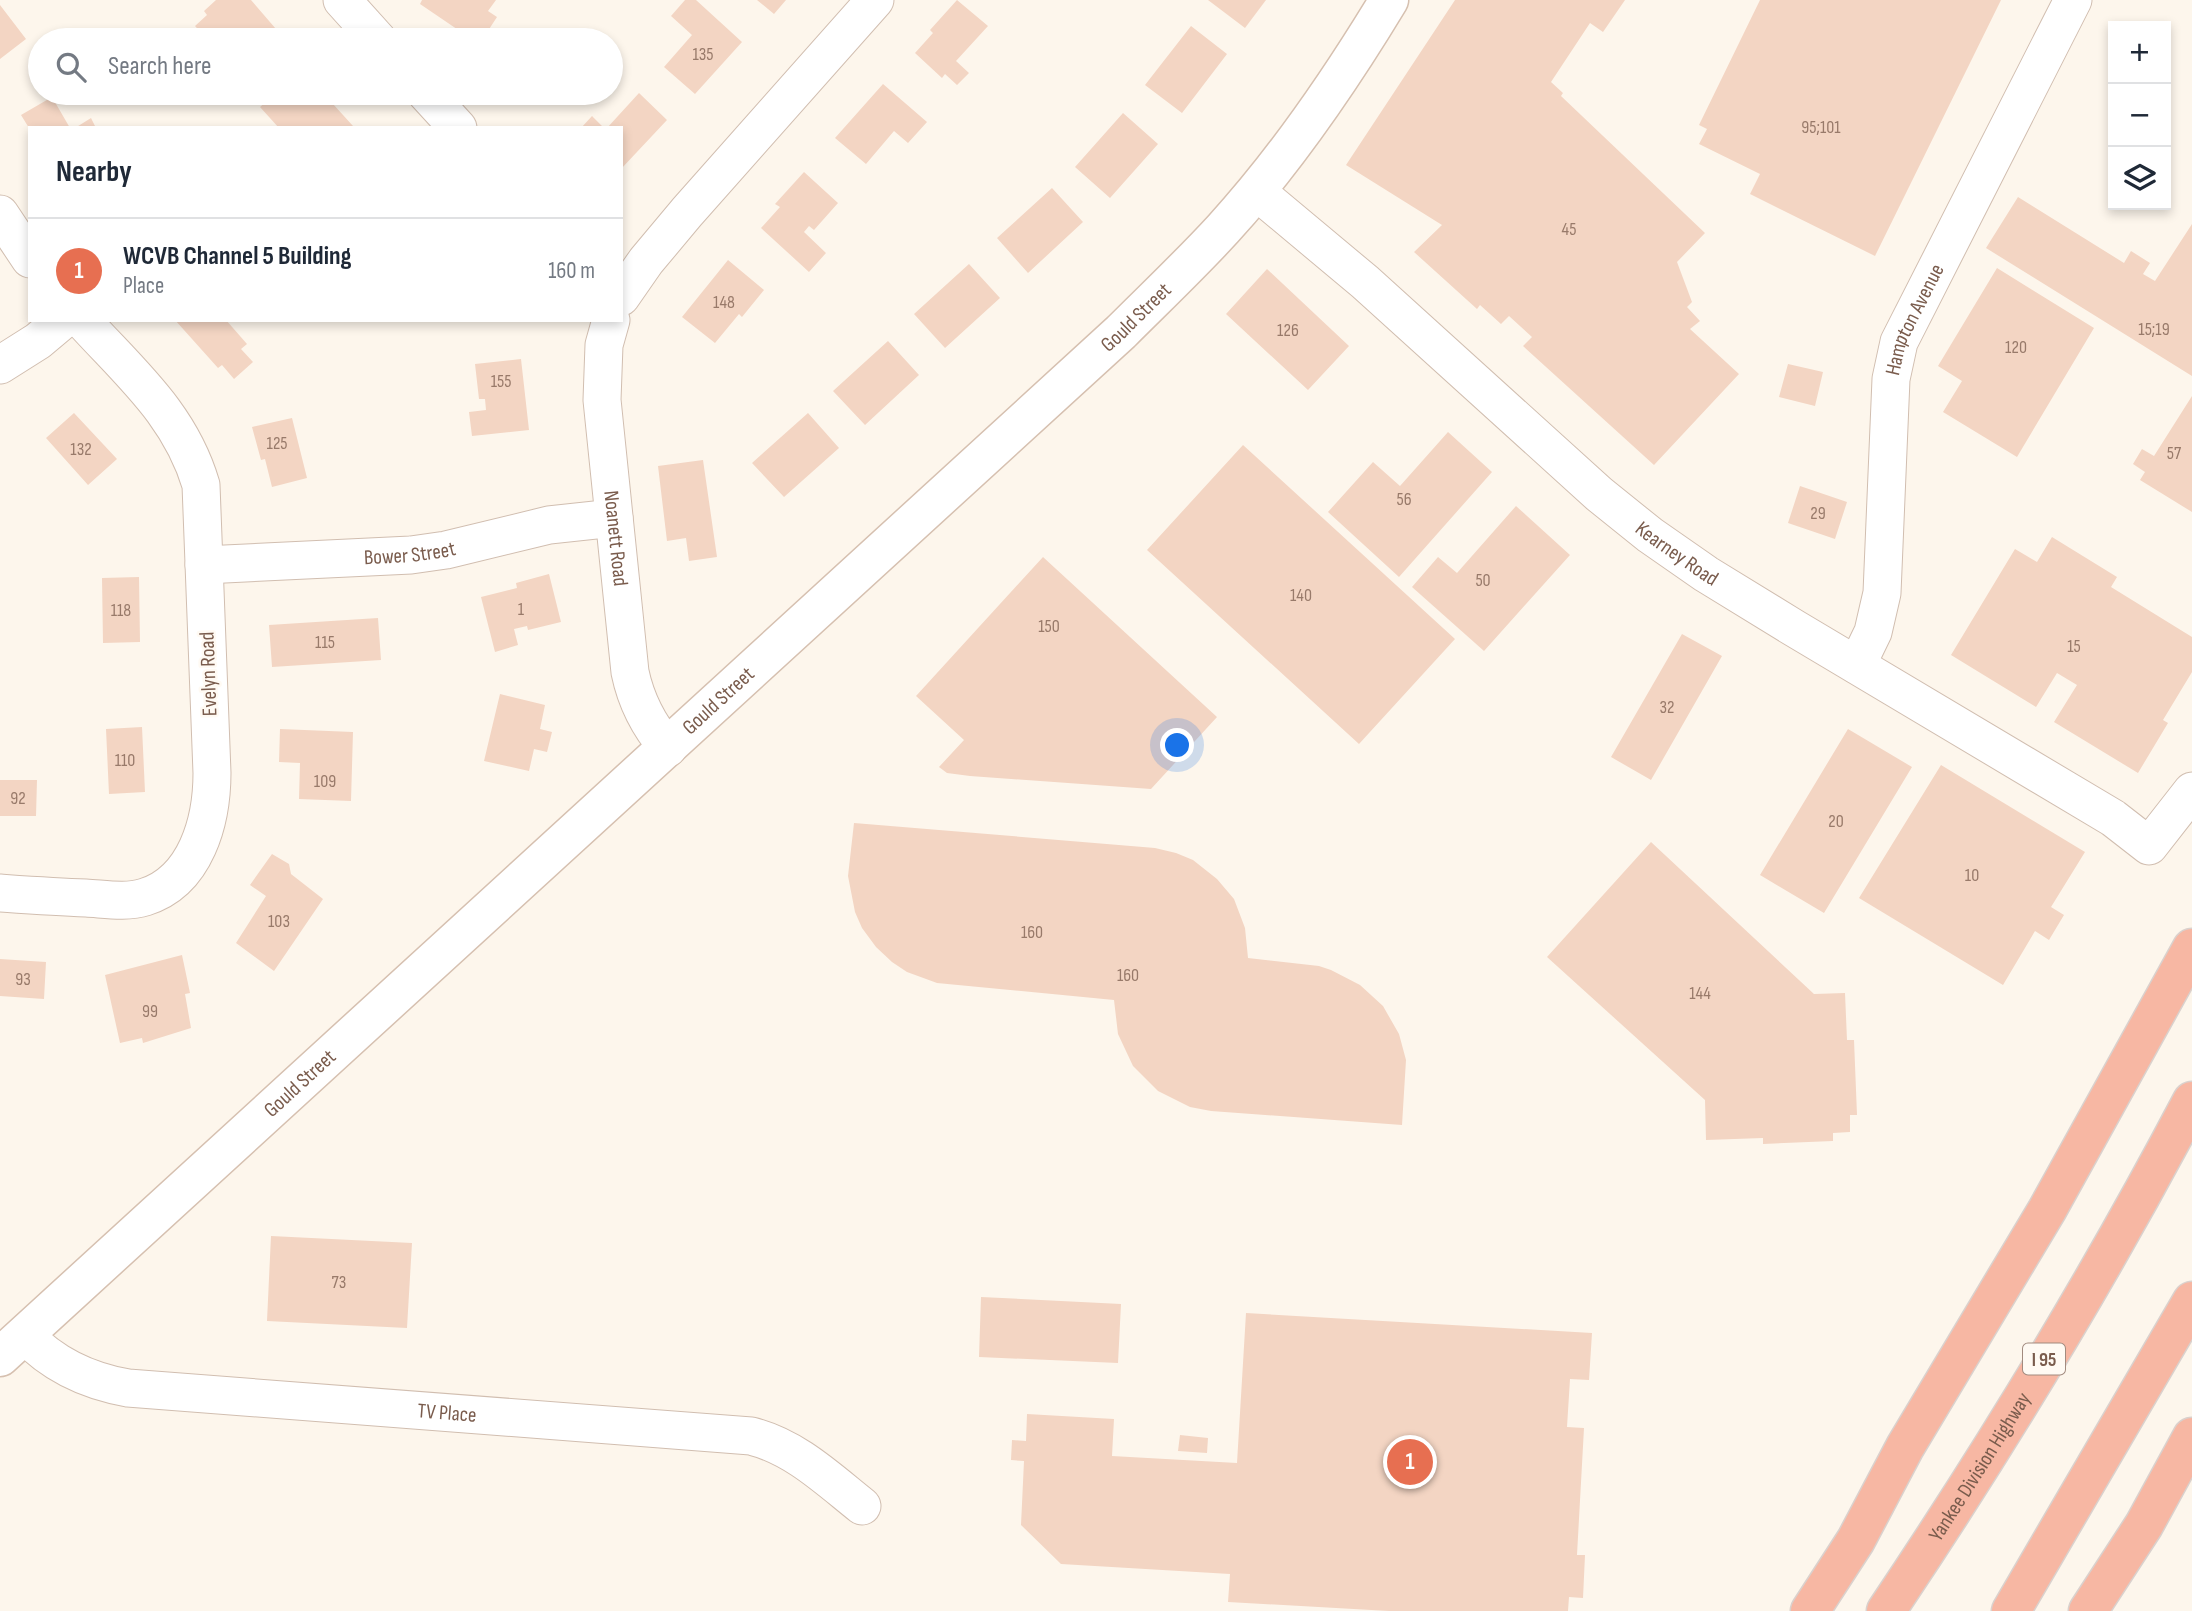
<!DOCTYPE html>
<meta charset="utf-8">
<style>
:root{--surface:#fff;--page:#f6f6f7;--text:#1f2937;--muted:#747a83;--line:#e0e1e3;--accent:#e76f51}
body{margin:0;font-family:"Sofia Sans Condensed",sans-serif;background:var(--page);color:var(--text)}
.controls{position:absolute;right:21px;top:21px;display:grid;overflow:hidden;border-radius:0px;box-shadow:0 4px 10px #0003}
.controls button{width:63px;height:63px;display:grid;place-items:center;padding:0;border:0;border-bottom:2px solid var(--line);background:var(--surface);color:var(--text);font:35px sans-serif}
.you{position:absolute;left:1178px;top:746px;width:24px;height:24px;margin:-18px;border:5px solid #fff;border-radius:50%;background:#1a73e8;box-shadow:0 0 0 10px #1a73e833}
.badge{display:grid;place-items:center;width:46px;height:46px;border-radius:50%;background:var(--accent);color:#fff;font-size:23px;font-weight:700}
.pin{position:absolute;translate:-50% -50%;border:4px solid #fff;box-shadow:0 2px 7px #0006}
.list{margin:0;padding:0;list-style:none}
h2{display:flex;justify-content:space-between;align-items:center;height:91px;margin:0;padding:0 28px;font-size:30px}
h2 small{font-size:23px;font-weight:400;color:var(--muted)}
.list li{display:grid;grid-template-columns:46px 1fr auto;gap:21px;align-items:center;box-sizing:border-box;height:105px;padding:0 28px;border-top:2px solid var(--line)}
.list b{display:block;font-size:26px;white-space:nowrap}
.list p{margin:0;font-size:23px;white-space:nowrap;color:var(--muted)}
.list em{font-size:23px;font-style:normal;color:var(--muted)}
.icon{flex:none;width:38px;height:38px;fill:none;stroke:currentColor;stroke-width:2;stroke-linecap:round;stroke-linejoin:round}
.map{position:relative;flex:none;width:2192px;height:1611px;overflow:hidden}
.search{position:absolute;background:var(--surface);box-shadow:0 4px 10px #0003;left:28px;top:28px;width:595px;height:77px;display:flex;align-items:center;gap:18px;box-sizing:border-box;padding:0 24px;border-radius:38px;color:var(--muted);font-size:26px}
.panel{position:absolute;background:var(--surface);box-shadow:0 4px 10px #0003;left:28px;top:126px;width:595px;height:196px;border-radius:0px}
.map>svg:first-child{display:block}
.building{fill:#f3d5c3}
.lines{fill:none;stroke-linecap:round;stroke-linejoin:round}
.street-casing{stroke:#d1beb0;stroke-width:39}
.secondary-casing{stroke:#d6c0b0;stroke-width:41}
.highway-casing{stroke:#dad1cd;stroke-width:41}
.street{stroke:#fff;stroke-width:37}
.secondary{stroke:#fff;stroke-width:38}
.highway{stroke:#f7b7a3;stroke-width:38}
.labels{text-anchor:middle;stroke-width:5;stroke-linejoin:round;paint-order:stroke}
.number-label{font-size:18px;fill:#987a6a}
.shield{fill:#fffaf3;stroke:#a28b7f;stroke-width:2}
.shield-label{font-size:19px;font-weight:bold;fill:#7a5c4d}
.street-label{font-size:21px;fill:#7a5c4d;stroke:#fffaf3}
</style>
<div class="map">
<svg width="2192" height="1611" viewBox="0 0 2192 1611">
<rect width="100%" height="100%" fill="#fdf6ec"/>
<!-- building -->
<path class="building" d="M 216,0 L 251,0 L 282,36 L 278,40 L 232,40 L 226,34 L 219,40 L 208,40 L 195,26 L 207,15 L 204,11 Z
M 422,0 L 496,0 L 488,11 L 497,17 L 482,40 L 473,40 L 420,4 Z
M 685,0 L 696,0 L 742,42 L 695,94 L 664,67 L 692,35 L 671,16 Z
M 757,0 L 786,0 L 774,14 Z
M 957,0 L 988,26 L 956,61 L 969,73 L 957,85 L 945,74 L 942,78 L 915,53 L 933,33 L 930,30 Z
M 1208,0 L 1266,0 L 1245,28 Z
M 1455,0 L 1625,0 L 1603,32 L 1590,23 L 1551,82 L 1563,93 L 1561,96 L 1705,233 L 1677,262 L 1692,302 L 1687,307 L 1700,321 L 1690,329 L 1739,374 L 1654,465 L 1523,346 L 1532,337 L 1509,316 L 1501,324 L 1480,305 L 1477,309 L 1414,252 L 1442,225 L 1346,165 Z
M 1760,0 L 2001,0 L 1875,256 L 1750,194 L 1760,174 L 1699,144 L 1707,129 L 1699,125 Z
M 0,5 L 26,39 L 0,59 Z
M 1191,26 L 1227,54 L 1182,113 L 1145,85 Z
M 883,84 L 927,122 L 908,143 L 894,131 L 866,164 L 835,138 Z
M 276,93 L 323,93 L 353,126 L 351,128 L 279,128 L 260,107 Z
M 639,93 L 667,120 L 621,169 L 621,128 L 607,128 Z
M 52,97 L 70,128 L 29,128 L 21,115 Z
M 1123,113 L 1158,144 L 1110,198 L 1075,167 Z
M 592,116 L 604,128 L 581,128 Z
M 91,118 L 96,128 L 75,128 Z
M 804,172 L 838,203 L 814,230 L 809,226 L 804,232 L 826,253 L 809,272 L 761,228 L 780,207 L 775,204 Z
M 1052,188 L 1083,222 L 1028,273 L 997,238 Z
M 2018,197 L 2124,263 L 2131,251 L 2150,263 L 2143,274 L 2155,281 L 2192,224 L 2192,376 L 1986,248 Z
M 728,260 L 764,290 L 742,317 L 739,314 L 715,343 L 682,317 Z
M 969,264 L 1000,298 L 945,348 L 914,314 Z
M 1997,268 L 2094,328 L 2017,457 L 1943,412 L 1962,381 L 1938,366 Z
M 1267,269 L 1349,346 L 1308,390 L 1226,314 Z
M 175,320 L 226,320 L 247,344 L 241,349 L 253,362 L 234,379 L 222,365 L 218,368 Z
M 888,341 L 919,375 L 865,425 L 833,391 Z
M 521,359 L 529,430 L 472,436 L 469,412 L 486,410 L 485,399 L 479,399 L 475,364 Z
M 1788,364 L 1823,372 L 1815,406 L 1779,397 Z
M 2192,396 L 2192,512 L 2140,480 L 2145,472 L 2133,464 L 2142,449 L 2154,456 Z
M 74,413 L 117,459 L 88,485 L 46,438 Z
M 808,413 L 839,448 L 784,497 L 752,463 Z
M 292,418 L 307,478 L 272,487 L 265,459 L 261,460 L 252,427 Z
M 1448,432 L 1492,472 L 1399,577 L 1328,512 L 1373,462 L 1400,486 Z
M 1243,445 L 1455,639 L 1359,744 L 1147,550 Z
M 703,460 L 717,557 L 689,561 L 686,538 L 667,541 L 658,466 Z
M 1800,486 L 1847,502 L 1835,539 L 1788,523 Z
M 1516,506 L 1570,555 L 1484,651 L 1412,587 L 1438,557 L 1457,573 Z
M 2052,537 L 2117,577 L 2111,587 L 2192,637 L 2192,672 L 2163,720 L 2168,723 L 2138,773 L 2054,722 L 2077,685 L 2057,673 L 2036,707 L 1951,655 L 2015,549 L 2037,562 Z
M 1043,557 L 1217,717 L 1151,789 L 970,776 L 947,773 L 939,767 L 964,740 L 916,696 Z
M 549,574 L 561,622 L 528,630 L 527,626 L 514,629 L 518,645 L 495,652 L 481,597 L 517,588 L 516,583 Z
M 139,577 L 140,642 L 103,643 L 102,578 Z
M 378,618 L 381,660 L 272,667 L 269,625 Z
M 1682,634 L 1722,656 L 1651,780 L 1611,757 Z
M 500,694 L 545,705 L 540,729 L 552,732 L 547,752 L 534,749 L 529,771 L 484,761 Z
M 142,727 L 145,792 L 109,794 L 106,729 Z
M 280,729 L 353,732 L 351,801 L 299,799 L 300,763 L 279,762 Z
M 1848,729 L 1912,767 L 1824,913 L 1760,875 Z
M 1941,765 L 2085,852 L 2051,907 L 2064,915 L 2049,940 L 2035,931 L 2003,985 L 1859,898 Z
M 0,780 L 37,780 L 36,816 L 0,816 Z
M 854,823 L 1155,848 L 1176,853 L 1193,860 L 1217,879 L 1234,899 L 1245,928 L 1248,958 L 1319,966 L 1331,970 L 1360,985 L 1383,1006 L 1399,1034 L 1406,1060 L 1402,1125 L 1211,1111 L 1190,1107 L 1158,1091 L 1133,1066 L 1118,1034 L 1114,1000 L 937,983 L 907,972 L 892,962 L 876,947 L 862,928 L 855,912 L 848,876 Z
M 1651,842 L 1814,994 L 1845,993 L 1847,1040 L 1854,1040 L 1857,1115 L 1850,1115 L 1850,1132 L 1833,1133 L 1833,1141 L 1763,1144 L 1763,1138 L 1706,1140 L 1705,1100 L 1547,957 Z
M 272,854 L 289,864 L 291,874 L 323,899 L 274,971 L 236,943 L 266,896 L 250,885 Z
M 182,955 L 190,993 L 185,994 L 191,1028 L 143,1043 L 142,1038 L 120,1043 L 105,975 Z
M 0,959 L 46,962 L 44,999 L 0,996 Z
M 271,1236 L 412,1243 L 407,1328 L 267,1321 Z
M 981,1297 L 1121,1304 L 1118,1363 L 979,1357 Z
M 1246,1313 L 1592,1333 L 1589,1380 L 1570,1379 L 1567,1427 L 1584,1428 L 1577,1555 L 1585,1555 L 1583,1598 L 1569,1597 L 1568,1611 L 1389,1611 L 1228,1602 L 1230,1574 L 1061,1564 L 1021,1525 L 1024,1461 L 1011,1460 L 1012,1440 L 1026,1441 L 1027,1414 L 1114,1419 L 1112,1456 L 1237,1463 Z
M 1180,1435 L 1208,1438 L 1207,1453 L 1178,1451 Z"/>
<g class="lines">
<!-- street casing -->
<g class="street-casing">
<g id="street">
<path d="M 342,0 L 378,40"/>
<path d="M 426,93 L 458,128"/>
<path id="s1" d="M 1256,191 L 1365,282 L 1599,494 L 1650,535 L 1706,574 L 1794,628 L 2113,818 L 2149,846 L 2192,791"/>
<path d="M 0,214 L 30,259"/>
<path d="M 621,297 L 646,261 L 687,212 L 875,0"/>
<path id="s2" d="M 611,320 L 604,345 L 602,400 L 630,672 C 636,701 648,725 668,748"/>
<path d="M 0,365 L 38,341 L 63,320"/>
<path id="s3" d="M 204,565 L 411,555 L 446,550 L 549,525 L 614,518"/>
<path id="s4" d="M 1857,665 L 1873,632 L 1882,593 L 1891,379 L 1899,342 L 2073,0"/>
<path d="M 0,893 C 29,895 57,897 86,898 C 105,899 126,903 145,897 C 196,881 212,821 212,773 L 201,485 C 180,414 130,373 82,320"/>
<path id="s5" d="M 25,1335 C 53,1365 88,1381 128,1388 L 751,1436 C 795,1447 828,1479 862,1506"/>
</g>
</g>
<!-- secondary casing -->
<g class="secondary-casing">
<g id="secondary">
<path id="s6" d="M 0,1357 L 1121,332 C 1155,298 1190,265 1223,229 C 1287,159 1340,81 1389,0"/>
</g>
</g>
<!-- highway casing -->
<g class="highway-casing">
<g id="highway">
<path d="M 1810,1611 L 1856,1540 L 1905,1447 L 2047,1210 L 2192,948"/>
<path id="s7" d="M 1886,1611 C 1996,1447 2100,1276 2192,1101"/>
<path d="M 2011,1611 L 2192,1301"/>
<path d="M 2088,1611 L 2144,1525 L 2192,1437"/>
</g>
</g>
<!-- street -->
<use href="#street" class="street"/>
<!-- secondary -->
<use href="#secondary" class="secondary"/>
<!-- highway -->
<use href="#highway" class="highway"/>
</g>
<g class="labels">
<!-- number labels -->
<g class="number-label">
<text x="703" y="60">135</text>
<text x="1821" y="133">95;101</text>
<text x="1569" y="235">45</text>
<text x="724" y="308">148</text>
<text x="2154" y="335">15;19</text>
<text x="1288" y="336">126</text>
<text x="2016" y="353">120</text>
<text x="501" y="387">155</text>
<text x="277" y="449">125</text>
<text x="81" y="455">132</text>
<text x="2174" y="459">57</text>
<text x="1404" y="505">56</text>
<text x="1818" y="519">29</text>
<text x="1483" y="586">50</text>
<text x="1301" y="601">140</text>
<text x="521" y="615">1</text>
<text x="121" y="616">118</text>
<text x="1049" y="632">150</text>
<text x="325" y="648">115</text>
<text x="2074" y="652">15</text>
<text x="1667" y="713">32</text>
<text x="125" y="766">110</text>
<text x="325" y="787">109</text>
<text x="18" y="804">92</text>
<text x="1836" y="827">20</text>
<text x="1972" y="881">10</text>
<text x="279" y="927">103</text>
<text x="1032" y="938">160</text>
<text x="1128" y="981">160</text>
<text x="23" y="985">93</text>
<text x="1700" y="999">144</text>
<text x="150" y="1017">99</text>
<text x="339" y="1288">73</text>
</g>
<!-- shield labels -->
<rect class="shield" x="2023" y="1343.5" width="42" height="31" rx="5"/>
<g class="shield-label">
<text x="2044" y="1366">I 95</text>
</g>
<!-- street labels -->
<g class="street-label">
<text dy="7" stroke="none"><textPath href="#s6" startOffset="1540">Gould Street</textPath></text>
<text dy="7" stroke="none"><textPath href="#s4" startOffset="355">Hampton Avenue</textPath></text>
<text dy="7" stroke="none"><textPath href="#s2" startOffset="220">Noanett Road</textPath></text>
<text dy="7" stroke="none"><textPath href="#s3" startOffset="206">Bower Street</textPath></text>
<text dy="7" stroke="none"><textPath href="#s1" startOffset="556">Kearney Road</textPath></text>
<text transform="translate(208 674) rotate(-92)" y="7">Evelyn Road</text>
<text dy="7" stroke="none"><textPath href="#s6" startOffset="973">Gould Street</textPath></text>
<text dy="7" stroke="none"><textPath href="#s6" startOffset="406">Gould Street</textPath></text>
<text dy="7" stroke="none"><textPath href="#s5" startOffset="438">TV Place</textPath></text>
<text dy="7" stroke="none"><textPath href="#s7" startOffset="172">Yankee Division Highway</textPath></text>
</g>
</g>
</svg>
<div class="controls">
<button>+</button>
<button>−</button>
<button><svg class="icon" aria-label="layers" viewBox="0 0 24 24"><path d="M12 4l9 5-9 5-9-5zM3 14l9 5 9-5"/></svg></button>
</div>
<div class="you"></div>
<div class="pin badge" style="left:1410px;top:1462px">1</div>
<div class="search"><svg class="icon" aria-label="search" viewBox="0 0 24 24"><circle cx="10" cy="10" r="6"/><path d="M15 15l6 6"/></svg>Search here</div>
<section class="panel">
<h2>Nearby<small></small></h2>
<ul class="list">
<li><span class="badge">1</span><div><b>WCVB Channel 5 Building</b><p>Place</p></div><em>160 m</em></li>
</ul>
</section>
</div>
